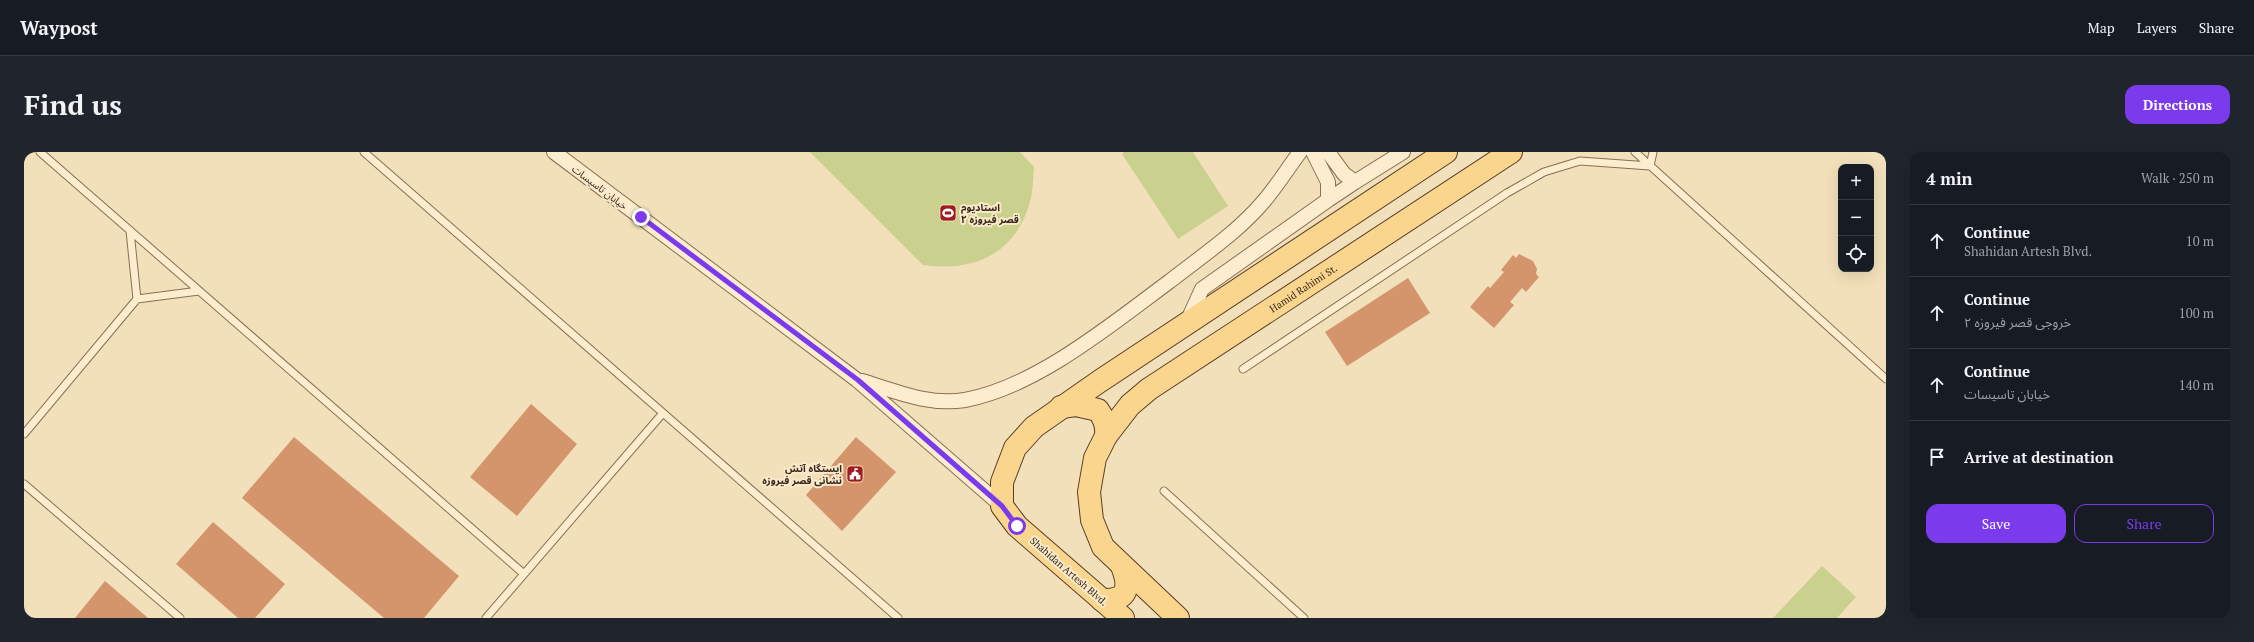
<!DOCTYPE html>
<meta charset="utf-8">
<style>
:root{--surface:#171b24;--page:#20242c;--text:#f1f3f6;--muted:#9ea1a6;--line:#363941;--accent:#7c3aed}
body{margin:0;font-family:"PT Serif","Noto Sans Arabic",serif;background:var(--page);color:var(--text)}
.controls{position:absolute;right:12px;top:12px;display:grid;overflow:hidden;border-radius:8px;box-shadow:0 4px 16px #0002}
.controls button{width:36px;height:36px;display:grid;place-items:center;padding:0;border:0;border-bottom:1px solid var(--line);background:var(--surface);color:var(--text);font:20px sans-serif}
.stop{position:absolute;width:12px;height:12px;margin:-9px;border:3px solid #7c3aed;border-radius:50%;background:#fff}
.stop.end{background:#7c3aed;border-color:#fff;box-shadow:0 1px 4px #0008}
.list{margin:0;padding:0;list-style:none}
h2{display:flex;justify-content:space-between;align-items:center;height:52px;margin:0;padding:0 16px;font-size:17px}
h2 small{font-size:13px;font-weight:400;color:var(--muted)}
.list li{display:grid;grid-template-columns:26px 1fr auto;gap:12px;align-items:center;box-sizing:border-box;height:72px;padding:0 16px;border-top:1px solid var(--line)}
.list b{display:block;font-size:15px;white-space:nowrap}
.list p{margin:0;font-size:13px;white-space:nowrap;color:var(--muted)}
.list em{font-size:13px;font-style:normal;color:var(--muted)}
.actions{display:flex;gap:8px;padding:12px 16px}
.actions a{flex:1;padding:9px 0;border:1px solid var(--accent);border-radius:12px;text-align:center;font-size:14px;color:var(--accent)}
.actions .main{background:var(--accent);color:#fff}
.icon{flex:none;width:22px;height:22px;fill:none;stroke:currentColor;stroke-width:2;stroke-linecap:round;stroke-linejoin:round}
.map{position:relative;flex:none;width:1862px;height:466px;overflow:hidden;border-radius:12px}
header{display:flex;align-items:center;gap:24px;box-sizing:border-box;height:56px;padding:0 20px;background:var(--surface);border-bottom:1px solid var(--line)}
header strong{font-size:19px}
nav{display:flex;gap:22px;margin-inline-start:auto;font-size:14px}
.intro{display:flex;align-items:center;justify-content:space-between;box-sizing:border-box;height:96px;padding:0 24px}
h1{margin:0;font-size:28px}
.button{padding:10px 18px;border-radius:12px;background:var(--accent);color:#fff;font-size:14px;font-weight:700}
main{display:flex;gap:24px;padding:0 24px}
aside{flex:1;background:var(--surface);border-radius:12px;box-shadow:0 4px 16px #0002}
.map>svg:first-child{display:block}
.grass{fill:#cad08e}
.building{fill:#d4946c}
.lines{fill:none;stroke-linecap:round;stroke-linejoin:round}
.service-casing{stroke:#8a6f53;stroke-width:9}
.minor-casing{stroke:#8a6f53;stroke-width:16}
.primary-casing{stroke:#573d28;stroke-width:24}
.service{stroke:#fcedce;stroke-width:7}
.minor{stroke:#fcedce;stroke-width:14}
.primary{stroke:#fad58d;stroke-width:22}
.route{stroke:#7c3aed;stroke-width:5}
.labels{text-anchor:middle;stroke-width:4;stroke-linejoin:round;paint-order:stroke}
.street-label{font-size:10px;fill:#37271a;stroke:#f9eaca}
.poi-label{font-size:10px;font-weight:bold;fill:#37271a;stroke:#f9eaca;text-anchor:start}
</style>
<header>
<strong>Waypost</strong>
<nav><a>Map</a><a>Layers</a><a>Share</a></nav>
</header>
<div class="intro"><h1>Find us</h1><a class="button">Directions</a></div>
<main>
<div class="map">
<svg width="1862" height="466" viewBox="0 0 1862 466">
<rect width="100%" height="100%" fill="#f2e0ba"/>
<!-- grass -->
<path class="grass" d="M 786,0 L 996,0 L 1010,15 C 1009,25 1009,36 1007,46 C 993,101 953,120 899,113 Z
M 1100,0 L 1169,0 L 1204,54 L 1154,87 L 1098,2 Z
M 1798,414 L 1832,445 L 1813,466 L 1749,466 Z"/>
<!-- building -->
<path class="building" d="M 1495,102 L 1509,109 L 1513,117 L 1512,122 L 1515,125 L 1502,140 L 1498,136 L 1486,150 L 1490,153 L 1470,176 L 1446,155 L 1464,134 L 1466,136 L 1480,120 L 1477,118 L 1489,103 L 1492,106 Z
M 1384,126 L 1406,161 L 1323,214 L 1301,180 Z
M 507,252 L 553,292 L 493,364 L 446,325 Z
M 270,285 L 435,424 L 400,466 L 360,466 L 218,346 Z
M 832,285 L 872,320 L 818,379 L 782,343 Z
M 189,370 L 261,432 L 231,466 L 214,466 L 152,412 Z
M 81,429 L 124,466 L 51,466 Z"/>
<g class="lines">
<!-- service casing -->
<g class="service-casing">
<path id="service" d="M 16,0 L 500,422
M 340,0 L 874,466
M 1611,0 L 1862,227
M 106,79 L 113,147 L 175,139
M 1219,217 L 1483,41 L 1520,20 L 1556,9 L 1626,14 L 1629,0
M 0,282 L 113,147
M 0,332 L 156,466
M 1140,339 L 1280,466
M 462,466 L 639,261"/>
</g>
<!-- minor casing -->
<g class="minor-casing">
<path id="minor" d="M 530,0 L 833,228 L 978,354
M 1304,0 L 1320,22 L 1331,30 L 1379,0
M 1304,48 L 1331,30
M 1163,170 L 1178,137 L 1304,48 L 1304,30 L 1289,0
M 838,229 C 871,239 905,254 941,248 C 1012,235 1088,172 1146,129 C 1178,104 1214,80 1240,49 C 1253,34 1264,16 1276,0"/>
</g>
<!-- primary casing -->
<g class="primary-casing">
<g id="primary">
<path d="M 1037,255 L 1052,253 L 1074,258 C 1080,266 1083,273 1082,284"/>
<path d="M 1078,448 C 1105,449 1106,435 1098,414"/>
<path d="M 1099,466 L 993,374 L 978,354 L 978,330 L 991,296 L 1010,275 L 1076,229 L 1422,0"/>
<path id="s1" d="M 1154,466 L 1079,395 L 1068,368 L 1065,340 L 1071,306 L 1082,284 L 1106,253 L 1125,237 L 1487,0"/>
</g>
</g>
<!-- service -->
<use href="#service" class="service"/>
<!-- minor -->
<use href="#minor" class="minor"/>
<!-- primary -->
<use href="#primary" class="primary"/>
</g>
<g class="lines">
<!-- route -->
<path class="route" d="M 617,65 L 834,228 L 978,354 L 993,374"/>
</g>
<!-- icons -->
<defs>
<g id="stadium-square" transform="scale(0.9)"><rect x="-9" y="-9" width="18" height="18" rx="4" fill="#9f1d22" stroke="#f9eaca"/><path d="M0-5a6.5 5 0 1 0 0 10a6.5 5 0 1 0 0-10ZM-3.5-1.8h7v3.6h-7Z" fill="#fff"/></g>
<g id="civic-square" transform="scale(0.9)"><rect x="-9" y="-9" width="18" height="18" rx="4" fill="#9f1d22" stroke="#f9eaca"/><path d="M-.6-6.5H3V-4.5H.6V-3L4-1V1h2V6H-6V1h2V-1L-.6-3ZM-1.2 2.5V6h2.4V2.5Z" fill="#fff"/></g>
</defs>
<g fill-rule="evenodd">
<use href="#stadium-square" x="924" y="61"/>
<use href="#civic-square" x="831" y="322"/>
</g>
<g class="labels">
<!-- street labels -->
<g class="street-label">
<text transform="translate(576 35) rotate(37)" y="4">خیابان تاسیسات</text>
<text dy="4" stroke="none"><textPath href="#s1" startOffset="468">Hamid Rahimi St.</textPath></text>
<text transform="translate(1045 419) rotate(41)" y="4">Shahidan Artesh Blvd.</text>
</g>
<!-- poi labels -->
<g class="poi-label">
<text x="937" y="59">استادیوم<tspan x="937" dy="12">قصر فیروزه ۲</tspan></text>
<text x="818" y="320" text-anchor="end">ایستگاه آتش<tspan x="818" dy="12">نشانی قصر فیروزه</tspan></text>
</g>
</g>
</svg>
<div class="controls">
<button>+</button>
<button>−</button>
<button><svg class="icon" aria-label="locate" viewBox="0 0 24 24"><circle cx="12" cy="12" r="6"/><path d="M12 2v4M12 18v4M2 12h4M18 12h4"/></svg></button>
</div>
<div class="stop" style="left:993px;top:374px"></div>
<div class="stop end" style="left:617px;top:65px"></div>
</div>
<aside>
<h2>4 min<small>Walk · 250 m</small></h2>
<ul class="list">
<li><svg class="icon" aria-label="ahead" viewBox="0 0 24 24"><path d="M12 20V5M6 11l6-6 6 6"/></svg><div><b>Continue</b><p>Shahidan Artesh Blvd.</p></div><em>10 m</em></li>
<li><svg class="icon" aria-label="ahead" viewBox="0 0 24 24"><path d="M12 20V5M6 11l6-6 6 6"/></svg><div><b>Continue</b><p>خروجی قصر فیروزه ۲</p></div><em>100 m</em></li>
<li><svg class="icon" aria-label="ahead" viewBox="0 0 24 24"><path d="M12 20V5M6 11l6-6 6 6"/></svg><div><b>Continue</b><p>خیابان تاسیسات</p></div><em>140 m</em></li>
<li><svg class="icon" aria-label="arrive" viewBox="0 0 24 24"><path d="M6 21V4h12l-3 4 3 4H6"/></svg><div><b>Arrive at destination</b></div></li>
</ul>
<div class="actions"><a class="main">Save</a><a>Share</a></div>
</aside>
</main>
